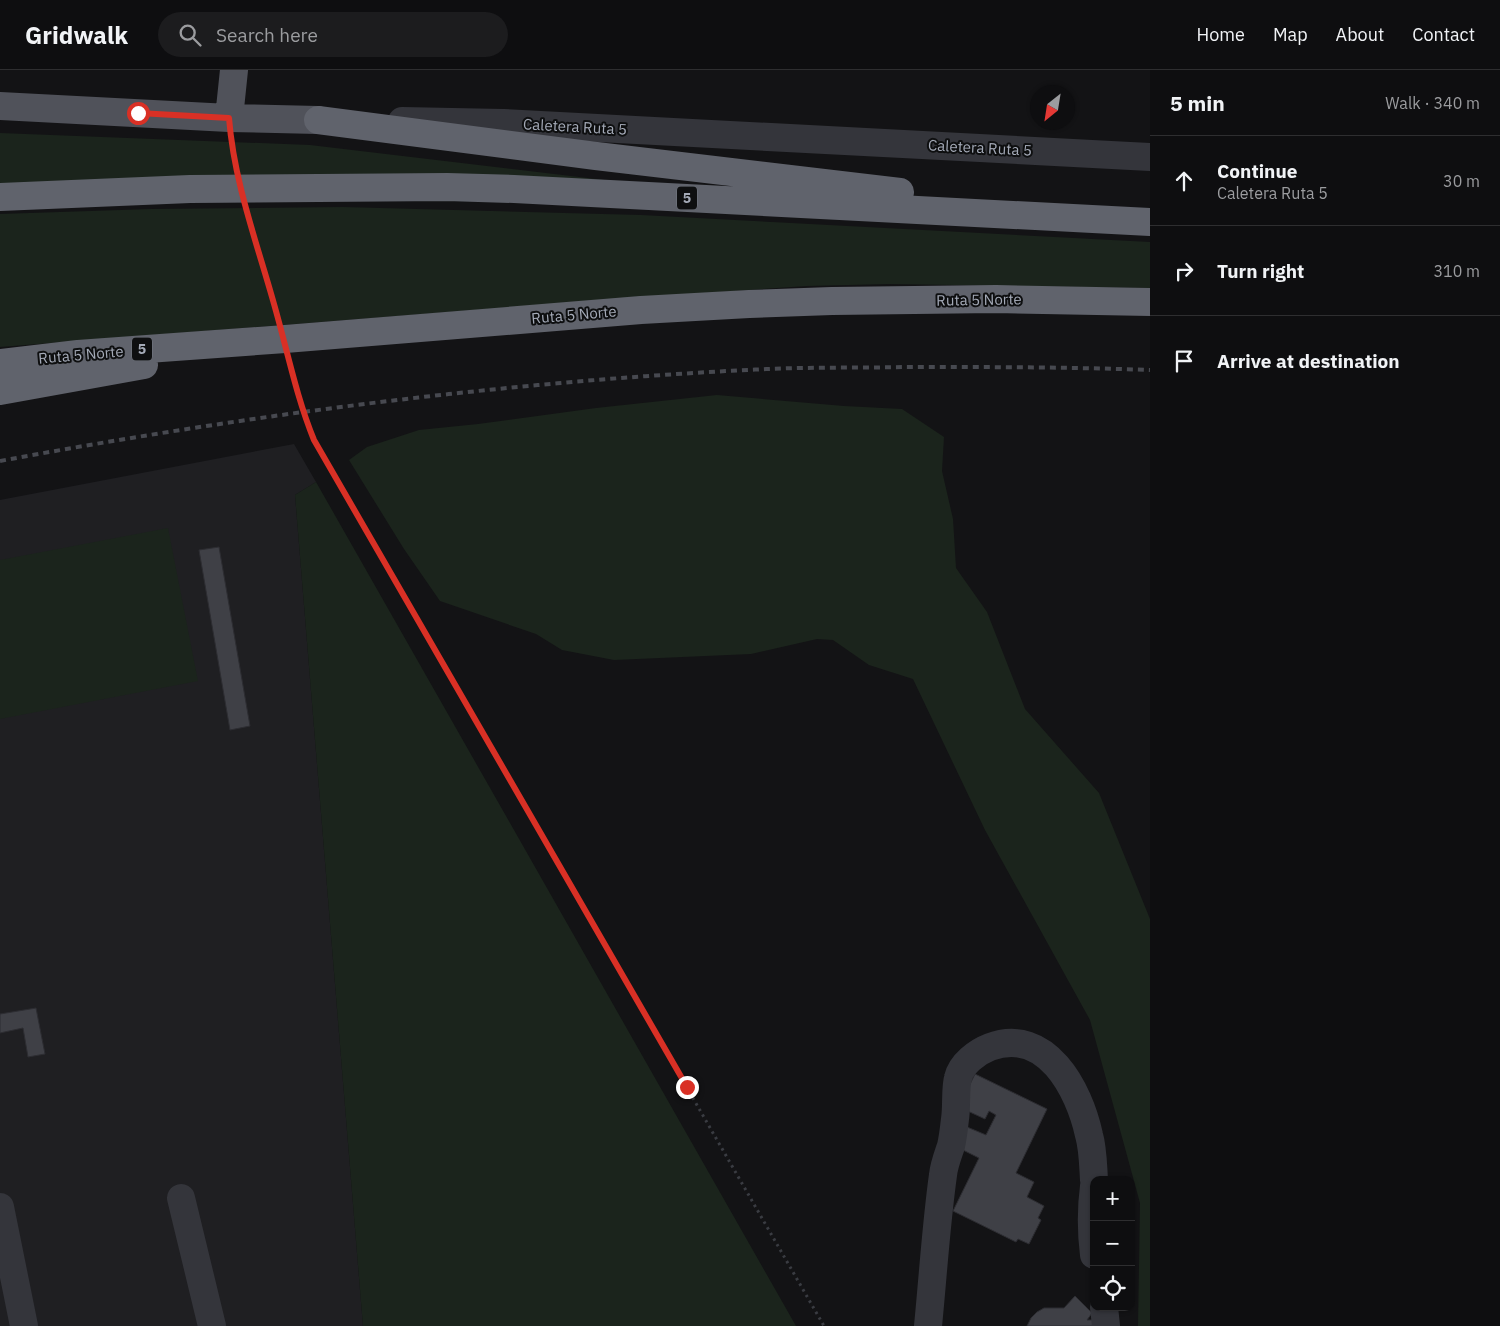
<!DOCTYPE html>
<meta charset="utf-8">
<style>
:root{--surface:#0e0e10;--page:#1c1c1e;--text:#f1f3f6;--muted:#9b9c9f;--line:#2e2e30}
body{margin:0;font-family:"IBM Plex Sans",sans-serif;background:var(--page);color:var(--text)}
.controls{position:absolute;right:15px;bottom:15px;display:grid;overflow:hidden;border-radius:10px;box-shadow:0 1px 4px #0004}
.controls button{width:45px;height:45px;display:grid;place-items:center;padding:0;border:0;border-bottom:1px solid var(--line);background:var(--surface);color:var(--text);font:25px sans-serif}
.compass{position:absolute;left:1030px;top:15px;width:45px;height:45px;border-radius:50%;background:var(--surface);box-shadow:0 1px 4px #0004;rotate:210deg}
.stop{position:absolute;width:15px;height:15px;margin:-11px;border:4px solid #d93025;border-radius:50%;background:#fff}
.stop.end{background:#d93025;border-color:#fff;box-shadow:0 1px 5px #0008}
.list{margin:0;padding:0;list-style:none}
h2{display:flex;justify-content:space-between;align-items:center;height:65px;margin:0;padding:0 20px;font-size:21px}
h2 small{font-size:16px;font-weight:400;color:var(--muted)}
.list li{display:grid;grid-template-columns:32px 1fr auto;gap:15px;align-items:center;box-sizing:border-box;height:90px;padding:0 20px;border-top:1px solid var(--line)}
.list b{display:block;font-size:19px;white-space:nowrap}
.list p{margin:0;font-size:16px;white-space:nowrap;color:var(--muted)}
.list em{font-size:16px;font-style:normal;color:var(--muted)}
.icon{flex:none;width:28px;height:28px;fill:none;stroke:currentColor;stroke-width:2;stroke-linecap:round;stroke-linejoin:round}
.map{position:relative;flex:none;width:1150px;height:1256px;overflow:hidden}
header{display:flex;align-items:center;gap:30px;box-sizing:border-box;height:70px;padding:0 25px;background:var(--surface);border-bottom:1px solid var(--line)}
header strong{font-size:24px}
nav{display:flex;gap:28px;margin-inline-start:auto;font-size:18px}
.search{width:350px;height:45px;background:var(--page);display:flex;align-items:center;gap:12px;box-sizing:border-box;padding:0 18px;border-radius:28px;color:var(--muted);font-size:19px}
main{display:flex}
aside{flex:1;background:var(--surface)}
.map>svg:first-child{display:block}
.built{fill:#1f1f22}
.green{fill:#1b241c}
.building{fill:#3f4046;stroke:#2d2d32}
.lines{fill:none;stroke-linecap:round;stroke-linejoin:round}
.path{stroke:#3a3c42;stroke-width:3;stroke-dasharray:2.5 4;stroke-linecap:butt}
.minor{stroke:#34353b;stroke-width:28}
.major{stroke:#50525a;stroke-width:28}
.highway{stroke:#60636c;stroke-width:28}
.rail{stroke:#474950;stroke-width:4;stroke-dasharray:6 5;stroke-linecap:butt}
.route{stroke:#d93025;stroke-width:6}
.labels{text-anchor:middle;stroke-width:4;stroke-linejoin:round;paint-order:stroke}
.shield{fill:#0e0f10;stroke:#777c85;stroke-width:1}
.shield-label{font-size:14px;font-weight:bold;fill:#a4aab7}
.street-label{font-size:15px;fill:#a4aab7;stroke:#0e0f10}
</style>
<header>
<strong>Gridwalk</strong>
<div class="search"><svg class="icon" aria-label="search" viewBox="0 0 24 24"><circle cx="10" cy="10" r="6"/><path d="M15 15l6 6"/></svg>Search here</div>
<nav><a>Home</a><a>Map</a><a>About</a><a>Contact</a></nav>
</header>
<main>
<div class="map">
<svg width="1150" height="1256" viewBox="0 0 1150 1256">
<rect width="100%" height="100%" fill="#131315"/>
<!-- built -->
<path class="built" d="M 294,374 L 316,412 L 295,425 L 363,1256 L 0,1256 L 0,430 Z"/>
<!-- green -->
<path class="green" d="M 0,63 L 310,75 L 613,111 L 0,116 Z
M 343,137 L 641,145 L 1150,172 L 1150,218 L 889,214 L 807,216 L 602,230 L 0,277 L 0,144 L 151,139 Z
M 717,325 L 844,336 L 902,339 L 944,367 L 942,401 L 953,449 L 956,498 L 987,542 L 1025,639 L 1099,723 L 1150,849 L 1150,1256 L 1138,1256 L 1140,1133 L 1090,950 L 985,760 L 913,609 L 869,595 L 833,570 L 817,569 L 751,584 L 614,590 L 562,580 L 536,564 L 440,531 L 404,479 L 349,390 L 367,377 L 419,360 L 478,354 L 596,338 Z
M 316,412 L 796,1256 L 363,1256 L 295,425 Z
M 168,458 L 198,611 L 0,649 L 0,490 Z"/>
<!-- building -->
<path class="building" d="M 219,477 L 250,656 L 230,660 L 199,480 Z
M 36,938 L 45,984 L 28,987 L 23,958 L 0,963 L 0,944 Z
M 975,1004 L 1047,1039 L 1016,1103 L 1034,1112 L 1027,1127 L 1044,1136 L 1038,1148 L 1041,1150 L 1029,1174 L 1018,1169 L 1016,1172 L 953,1141 L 979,1088 L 957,1077 L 967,1057 L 986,1065 L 996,1045 L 989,1041 L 985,1049 L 959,1037 Z
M 1075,1226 L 1092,1243 L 1087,1250 L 1096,1250 L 1096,1256 L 1027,1256 L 1031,1248 L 1037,1242 L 1044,1238 L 1064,1238 Z"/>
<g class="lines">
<!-- path -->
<path class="path" d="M 231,72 L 235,93
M 248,143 L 278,245
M 291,294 L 302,341 L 314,369 L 824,1256"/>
<!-- minor -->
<path class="minor" d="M 402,51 L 503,53 L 1150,87
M 1094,1116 C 1091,1139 1091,1161 1094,1185
M 181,1128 L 212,1256
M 0,1137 L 24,1256
M 1104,1237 L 1106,1256
M 928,1256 C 933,1206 936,1155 943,1105 C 944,1095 948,1085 951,1076 C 953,1067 954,1058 955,1049 C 957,1037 955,1018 958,1008 C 961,994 977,982 990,977 C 1046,956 1079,1019 1089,1065 C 1093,1079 1093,1094 1094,1110"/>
<!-- major -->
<path class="major" d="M 0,36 L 229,48 L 318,50
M 229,48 L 234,0"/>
<!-- highway -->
<path class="highway" d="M 318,50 L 596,86 L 900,122
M 0,127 L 190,119 L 447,117 L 514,119 L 1150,152
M 0,293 L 78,284 L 285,269 L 641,240 L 749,234 L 832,231 L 996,229 L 1150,232
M 0,321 L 144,295"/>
<!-- rail -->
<path class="rail" d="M 0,391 C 253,344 509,311 767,299 C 813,297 860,298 906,297 C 987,297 1069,297 1150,300"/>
</g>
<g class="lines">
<!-- route -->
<path class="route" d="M 138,43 L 229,48 C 234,112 257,173 274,234 C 287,279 296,326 314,370 L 687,1017"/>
</g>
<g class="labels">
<!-- shield labels -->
<g class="shield">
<rect x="677" y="116.5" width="20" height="23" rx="4"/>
<rect x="132" y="267.5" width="20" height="23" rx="4"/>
</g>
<g class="shield-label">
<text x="687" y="133">5</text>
<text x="142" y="284">5</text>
</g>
<!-- street labels -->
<g class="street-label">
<text transform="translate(575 57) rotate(3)" y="5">Caletera Ruta 5</text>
<text transform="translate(980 78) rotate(3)" y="5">Caletera Ruta 5</text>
<text transform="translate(979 230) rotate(-1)" y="5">Ruta 5 Norte</text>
<text transform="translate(574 245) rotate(-5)" y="5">Ruta 5 Norte</text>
<text transform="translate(81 285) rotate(-5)" y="5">Ruta 5 Norte</text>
</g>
</g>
</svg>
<div class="controls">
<button>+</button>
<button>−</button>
<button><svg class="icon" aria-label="locate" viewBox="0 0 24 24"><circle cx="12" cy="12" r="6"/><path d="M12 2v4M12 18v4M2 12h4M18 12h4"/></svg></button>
</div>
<svg class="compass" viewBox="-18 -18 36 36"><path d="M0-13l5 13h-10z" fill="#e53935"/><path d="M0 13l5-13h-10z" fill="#9b9c9f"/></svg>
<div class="stop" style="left:138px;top:43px"></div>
<div class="stop end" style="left:687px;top:1017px"></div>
</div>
<aside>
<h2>5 min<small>Walk · 340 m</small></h2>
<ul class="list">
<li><svg class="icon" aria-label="ahead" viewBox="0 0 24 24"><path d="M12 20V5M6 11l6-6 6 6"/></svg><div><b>Continue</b><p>Caletera Ruta 5</p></div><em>30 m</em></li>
<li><svg class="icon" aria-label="right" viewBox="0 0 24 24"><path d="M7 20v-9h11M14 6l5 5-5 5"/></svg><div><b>Turn right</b></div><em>310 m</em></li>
<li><svg class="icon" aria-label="arrive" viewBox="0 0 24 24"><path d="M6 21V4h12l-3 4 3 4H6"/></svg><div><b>Arrive at destination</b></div></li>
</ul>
</aside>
</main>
